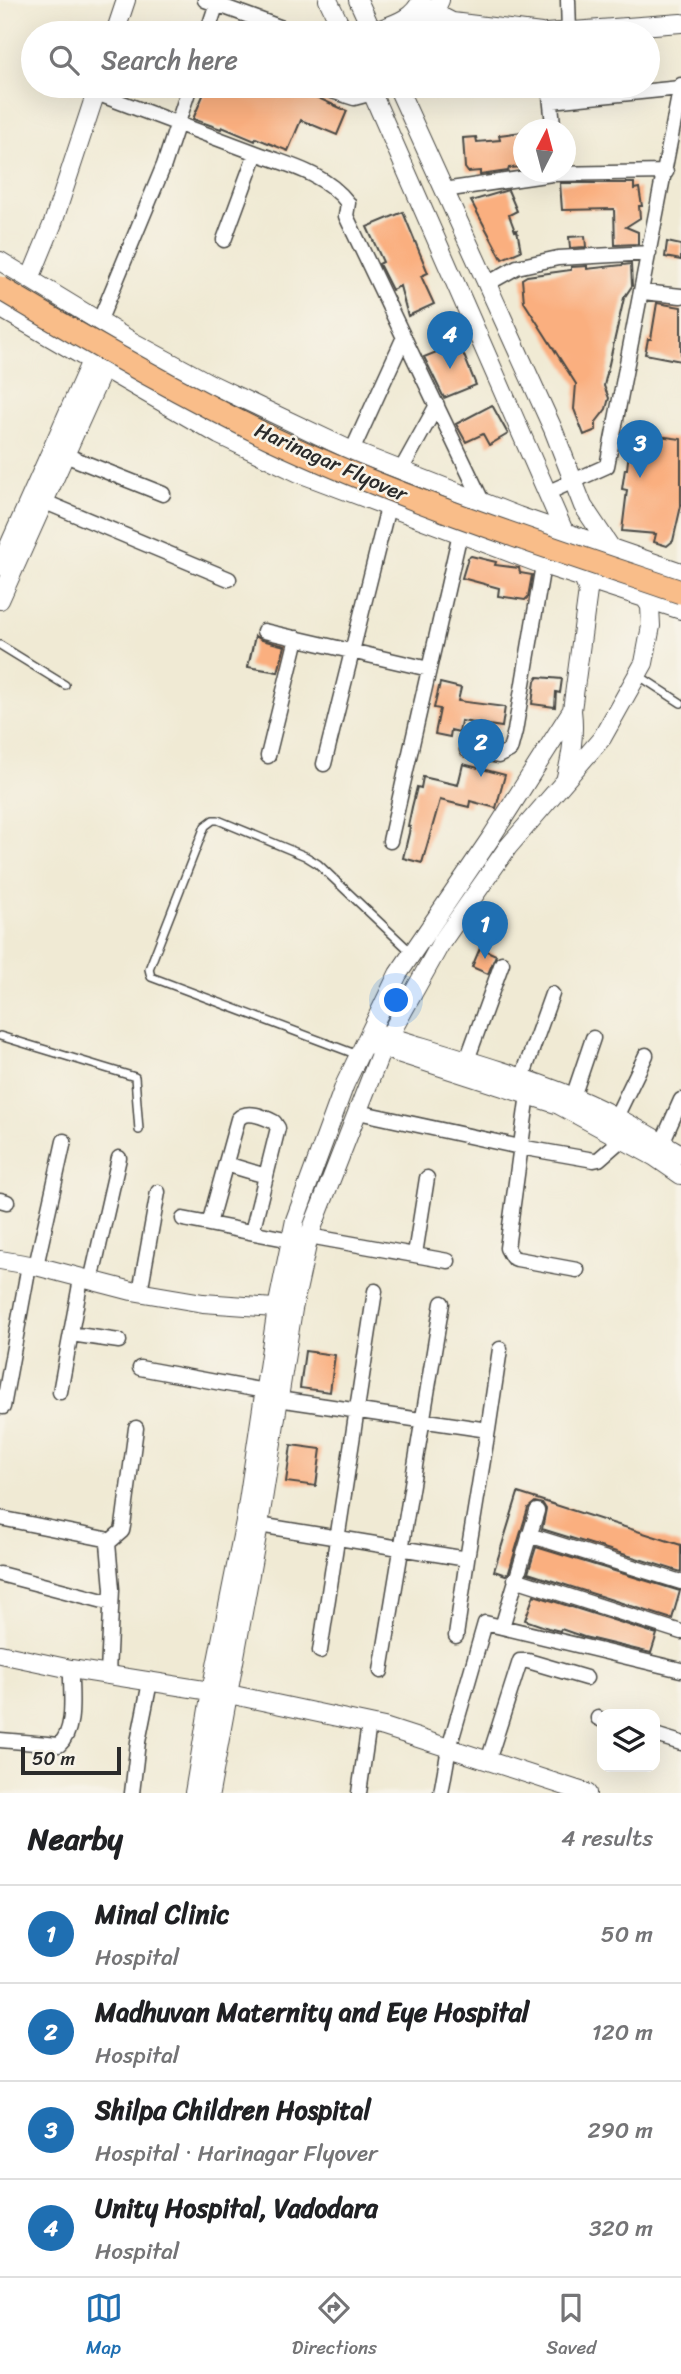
<!DOCTYPE html>
<meta charset="utf-8">
<style>
:root{--surface:#fff;--page:#f2f2f2;--text:#202124;--muted:#757577;--line:#e0e0e0;--accent:#1f6fb2}
body{margin:0;font-family:Sriracha,sans-serif;background:var(--page);color:var(--text)}
.controls{position:absolute;right:21px;bottom:21px;display:grid;overflow:hidden;border-radius:14px;box-shadow:0 7px 28px #0002}
.controls button{width:63px;height:63px;display:grid;place-items:center;padding:0;border:0;border-bottom:2px solid var(--line);background:var(--surface);color:var(--text);font:35px sans-serif}
.compass{position:absolute;left:513px;top:119px;width:63px;height:63px;border-radius:50%;background:var(--surface);box-shadow:0 7px 28px #0002;rotate:6deg}
.scale{position:absolute;left:21px;bottom:18px;width:100px;box-sizing:border-box;padding-left:7px;border:4px solid #2b2b2b;border-top:0;font-size:19px;line-height:24px;white-space:nowrap;color:#2b2b2b;-webkit-text-stroke:5px #f7f3e8;paint-order:stroke}
.you{position:absolute;left:397px;top:1001px;width:24px;height:24px;margin:-18px;border:5px solid #fff;border-radius:50%;background:#1a73e8;box-shadow:0 0 0 10px #1a73e833}
.badge{display:grid;place-items:center;width:46px;height:46px;border-radius:50%;background:var(--accent);color:#fff;font-size:23px;font-weight:700}
.pin{position:absolute;translate:-50% -58px;filter:drop-shadow(0 2px 4px #0008)}
.pin::after{content:'';position:absolute;top:37px;width:24px;height:21px;background:inherit;clip-path:polygon(0 0,100% 0,50% 100%)}
.list{margin:0;padding:0;list-style:none}
h2{display:flex;justify-content:space-between;align-items:center;height:91px;margin:0;padding:0 28px;font-size:30px}
h2 small{font-size:23px;font-weight:400;color:var(--muted)}
.list li{display:grid;grid-template-columns:46px 1fr auto;gap:21px;align-items:center;box-sizing:border-box;height:98px;padding:0 28px;border-top:2px solid var(--line)}
.list b{display:block;font-size:26px;white-space:nowrap}
.list p{margin:0;font-size:23px;white-space:nowrap;color:var(--muted)}
.list em{font-size:23px;font-style:normal;color:var(--muted)}
.icon{flex:none;width:38px;height:38px;fill:none;stroke:currentColor;stroke-width:2;stroke-linecap:round;stroke-linejoin:round}
.map{position:relative;flex:none;width:681px;height:1793px;overflow:hidden}
.search{position:absolute;background:var(--surface);box-shadow:0 7px 28px #0002;left:21px;right:21px;top:21px;height:77px;display:flex;align-items:center;gap:18px;box-sizing:border-box;padding:0 24px;border-radius:38px;color:var(--muted);font-size:26px}
.sheet{height:483px;background:var(--surface)}
nav{display:flex;justify-content:space-around;align-items:center;box-sizing:border-box;height:98px;border-top:2px solid var(--line);background:var(--surface);font-size:19px;color:var(--muted)}
nav a{display:grid;justify-items:center;gap:4px}
nav .on{color:var(--accent)}
.map>svg:first-child{display:block}
.building{fill:#faaf7f}
.lines{fill:none;stroke-linecap:round;stroke-linejoin:round}
.service-casing{stroke:#494844;stroke-width:10}
.minor-casing{stroke:#494844;stroke-width:17}
.tertiary-casing{stroke:#494844;stroke-width:20}
.service{stroke:#fff;stroke-width:7}
.minor{stroke:#fff;stroke-width:14}
.tertiary{stroke:#fff;stroke-width:18}
.primary-bridge-casing{stroke:#494844;stroke-width:25;stroke-linecap:butt}
.primary-bridge{stroke:#f9bd89;stroke-width:23}
.labels{text-anchor:middle;stroke-width:5;stroke-linejoin:round;paint-order:stroke}
.street-label{font-size:21px;fill:#2b2b2b;stroke:#f7f3e8}
</style>
<div class="map">
<svg width="681" height="1793" viewBox="0 0 681 1793">
<rect width="100%" height="100%" fill="#f7f3e8"/>
<filter id="ink" filterUnits="userSpaceOnUse"><feTurbulence type="fractalNoise" baseFrequency=".0143" numOctaves="2"/><feDisplacementMap in="SourceGraphic" scale="14" xChannelSelector="R" yChannelSelector="G"/><feConvolveMatrix kernelMatrix="1 2 1 2 8 2 1 2 1" color-interpolation-filters="sRGB"/></filter>
<filter id="wash" filterUnits="userSpaceOnUse"><feTurbulence type="fractalNoise" baseFrequency=".00686" numOctaves="4" result="noise"/><feDisplacementMap in="SourceGraphic" scale="28" xChannelSelector="R" yChannelSelector="G"/><feGaussianBlur stdDeviation="1.57" result="paint"/><feColorMatrix in="noise" values="0 0 0 0 0 0 0 0 0 0 0 0 0 0 0 0 0 1.4 0 .05"/><feComposite in="paint" operator="in"/></filter>
<g filter="url(#wash)">
<rect width="100%" height="100%" fill="#f0ead4"/>
<g id="blocks">
<!-- building -->
<path class="building" d="M 207,86 L 292,86 L 347,111 L 337,135 L 301,120 L 288,151 L 256,138 L 255,141 L 222,127 L 221,129 L 193,119 Z
M 523,132 L 523,167 L 509,168 L 508,171 L 480,175 L 480,171 L 468,172 L 465,168 L 463,138 L 476,137 L 477,142 L 500,140 L 499,135 Z
M 560,183 L 634,183 L 634,189 L 639,188 L 642,206 L 639,206 L 640,218 L 626,227 L 638,232 L 638,244 L 615,245 L 614,209 L 562,210 Z
M 508,190 L 517,211 L 509,215 L 515,231 L 517,230 L 521,251 L 502,259 L 471,201 Z
M 403,212 L 428,273 L 421,276 L 434,304 L 408,316 L 400,286 L 392,290 L 379,264 L 383,262 L 367,227 Z
M 585,236 L 586,247 L 570,248 L 569,237 Z
M 667,242 L 681,245 L 681,260 L 665,257 Z
M 631,264 L 632,286 L 624,298 L 604,386 L 609,398 L 606,409 L 596,422 L 596,430 L 584,435 L 574,409 L 576,384 L 524,302 L 522,279 L 527,276 L 571,270 L 571,267 L 587,266 L 587,269 Z
M 657,303 L 681,307 L 681,361 L 645,354 L 648,339 L 651,339 Z
M 459,343 L 476,385 L 444,398 L 424,357 Z
M 492,405 L 508,434 L 489,445 L 483,434 L 466,442 L 456,424 Z
M 637,433 L 681,439 L 681,506 L 673,541 L 667,546 L 654,542 L 656,534 L 622,531 L 627,490 L 622,489 L 625,469 L 627,469 L 631,435 Z
M 471,556 L 496,562 L 495,565 L 519,568 L 520,573 L 532,575 L 528,597 L 525,600 L 498,596 L 499,588 L 462,578 L 468,558 Z
M 255,636 L 262,640 L 285,646 L 278,672 L 248,667 Z
M 538,677 L 562,679 L 560,693 L 556,692 L 555,707 L 532,704 L 535,681 Z
M 440,683 L 461,688 L 458,701 L 505,707 L 502,727 L 461,721 L 459,732 L 451,730 L 450,737 L 435,734 L 440,709 L 434,708 Z
M 463,764 L 505,775 L 496,808 L 470,801 L 469,807 L 440,800 L 422,863 L 403,858 L 409,833 L 410,826 L 408,826 L 412,807 L 417,787 L 421,788 L 423,777 L 458,785 Z
M 480,948 L 496,955 L 488,974 L 472,967 Z
M 305,1351 L 335,1355 L 330,1392 L 300,1388 Z
M 291,1445 L 321,1449 L 316,1486 L 286,1482 Z
M 518,1493 L 681,1545 L 681,1572 L 542,1529 L 546,1509 L 543,1504 L 535,1502 L 528,1508 L 509,1572 L 506,1575 L 494,1571 Z
M 536,1547 L 680,1591 L 672,1619 L 528,1573 Z
M 534,1595 L 657,1634 L 651,1653 L 584,1637 L 561,1629 L 560,1631 L 548,1628 L 525,1620 Z"/>
</g>
</g>
<g filter="url(#ink)">
<use href="#blocks" fill-opacity="0" stroke="#494844" stroke-width="2"/>
<g class="lines">
<!-- service casing -->
<g class="service-casing">
<path id="service" d="M 0,645 L 65,685
M 638,675 L 681,703
M 0,1036 L 135,1077 L 139,1130
M 358,1055 L 151,977 L 149,969 L 205,826 L 213,820 L 218,820 L 305,856 L 318,864 L 411,952"/>
</g>
<!-- minor casing -->
<g class="minor-casing">
<path id="minor" d="M 205,0 L 296,33
M 568,0 L 569,32
M 207,33 L 218,0
M 316,86 L 354,98 L 373,93
M 549,86 L 553,124
M 96,93 L 256,153 L 224,240
M 551,101 L 680,88
M 256,153 C 289,165 326,174 348,203 L 346,216 L 482,501
M 444,190 L 552,174 L 666,172
M 487,284 L 517,267 L 558,258 L 649,253
M 643,292 L 681,296
M 99,322 L 164,165 L 190,86
M 352,451 L 404,337
M 65,455 L 163,494
M 401,470 L 437,405
M 549,492 L 607,466 L 681,85
M 45,502 L 229,579
M 264,631 L 429,669
M 467,750 L 498,756 L 510,750 L 515,731 L 543,565
M 268,756 L 297,638
M 324,764 L 388,507
M 390,841 L 460,533
M 467,1060 L 502,963
M 522,1078 L 552,994
M 528,1094 L 507,1248 L 512,1257 L 517,1259 L 577,1270
M 573,1097 L 593,1038
M 358,1112 L 520,1147 L 594,1160 L 599,1159 L 622,1139
M 616,1117 L 646,1055
M 662,1143 L 681,1100
M 226,1164 L 266,1176
M 0,1200 L 7,1202
M 183,1219 L 291,1240
M 209,1224 L 238,1119 C 247,1109 264,1117 274,1122 L 278,1128 L 252,1232
M 309,1236 L 448,1261
M 415,1254 L 427,1178
M 36,1266 L 64,1141
M 91,1281 L 119,1158
M 140,1292 L 158,1192
M 71,1334 L 119,1341
M 140,1368 L 265,1391
M 60,1392 L 81,1279
M 278,1399 L 488,1430 L 500,1349
M 3,1407 L 29,1265
M 0,1518 L 105,1539 L 108,1543 L 112,1589 L 108,1673
M 259,1525 L 467,1559 L 488,1430
M 529,1535 L 681,1582
M 108,1543 L 122,1531 L 123,1526 L 136,1428
M 0,1574 L 111,1603
M 515,1579 L 681,1632
M 502,1627 L 537,1511
M 456,1636 L 467,1559
M 320,1651 L 375,1291
M 381,1671 L 442,1303
M 598,1718 L 602,1720
M 655,1735 L 681,1743
M 0,1740 L 59,1745 C 77,1729 70,1691 71,1669
M 488,1761 L 520,1661 L 528,1661 L 586,1678
M 132,1793 L 138,1742 L 150,1682
M 359,1793 L 369,1724
M 441,1793 L 449,1748 L 485,1623 L 681,1670"/>
</g>
<!-- tertiary casing -->
<g class="tertiary-casing">
<path id="tertiary" d="M 328,0 L 344,33
M 358,0 L 373,33
M 419,5 L 452,22 L 541,33
M 115,33 L 126,0
M 370,33 C 389,25 413,21 421,0
M 407,33 C 423,26 433,17 440,0
M 546,33 L 681,23
M 369,86 L 567,538
M 0,261 L 133,342 L 209,383 L 352,451 L 518,516 L 681,572
M 30,279 L 53,223 L 98,86
M 0,308 L 219,435 L 299,473 L 543,565 L 681,610
M 0,566 L 95,352
M 0,600 L 109,357
M 566,777 C 572,754 575,734 572,710 L 588,591 L 580,570
M 381,1034 C 446,1054 512,1072 576,1098 C 612,1113 647,1134 681,1154
M 373,1045 L 559,1105 L 655,1157 L 681,1175
M 0,1260 L 36,1266 L 132,1291 L 203,1303 L 289,1309
M 0,1654 L 71,1669 L 229,1694 L 384,1727 L 587,1793
M 194,1793 L 211,1691 L 245,1521 L 277,1308 L 295,1220 L 345,1084 L 398,974 L 490,839 L 572,710
M 210,1793 L 259,1525 L 293,1309 L 309,1236 L 382,1049 L 441,943 L 508,847 L 602,738 L 644,663 L 651,626 L 650,606 L 583,506 L 553,429 L 397,86"/>
</g>
<!-- service -->
<use href="#service" class="service"/>
<!-- minor -->
<use href="#minor" class="minor"/>
<!-- tertiary -->
<use href="#tertiary" class="tertiary"/>
<!-- primary-bridge casing -->
<g class="primary-bridge-casing">
<path id="primary-bridge" d="M 0,288 C 88,341 177,392 269,437 C 402,500 542,545 681,592"/>
</g>
<!-- primary-bridge -->
<use href="#primary-bridge" class="primary-bridge"/>
</g>
</g>
<g class="labels">
<!-- street labels -->
<g class="street-label">
<text transform="translate(331 462) rotate(24)" y="7">Harinagar Flyover</text>
</g>
</g>
</svg>
<div class="controls">
<button><svg class="icon" aria-label="layers" viewBox="0 0 24 24"><path d="M12 4l9 5-9 5-9-5zM3 14l9 5 9-5"/></svg></button>
</div>
<svg class="compass" viewBox="-18 -18 36 36"><path d="M0-13l5 13h-10z" fill="#e53935"/><path d="M0 13l5-13h-10z" fill="#757577"/></svg>
<div class="scale">50 m</div>
<div class="you"></div>
<div class="pin badge" style="left:485px;top:959px">1</div>
<div class="pin badge" style="left:481px;top:777px">2</div>
<div class="pin badge" style="left:640px;top:478px">3</div>
<div class="pin badge" style="left:450px;top:369px">4</div>
<div class="search"><svg class="icon" aria-label="search" viewBox="0 0 24 24"><circle cx="10" cy="10" r="6"/><path d="M15 15l6 6"/></svg>Search here</div>
</div>
<section class="sheet">
<h2>Nearby<small>4 results</small></h2>
<ul class="list">
<li><span class="badge">1</span><div><b>Minal Clinic</b><p>Hospital</p></div><em>50 m</em></li>
<li><span class="badge">2</span><div><b>Madhuvan Maternity and Eye Hospital</b><p>Hospital</p></div><em>120 m</em></li>
<li><span class="badge">3</span><div><b>Shilpa Children Hospital</b><p>Hospital · Harinagar Flyover</p></div><em>290 m</em></li>
<li><span class="badge">4</span><div><b>Unity Hospital, Vadodara</b><p>Hospital</p></div><em>320 m</em></li>
</ul>
</section>
<nav>
<a class="on"><svg class="icon" aria-label="map" viewBox="0 0 24 24"><path d="M3 6l6-2 6 2 6-2v14l-6 2-6-2-6 2zM9 4v14M15 6v14"/></svg>Map</a>
<a><svg class="icon" aria-label="directions" viewBox="0 0 24 24"><path d="M12 3l9 9-9 9-9-9zM9 14v-3h6M13 9l2 2-2 2"/></svg>Directions</a>
<a><svg class="icon" aria-label="saved" viewBox="0 0 24 24"><path d="M7 4h10v16l-5-4-5 4z"/></svg>Saved</a>
</nav>
